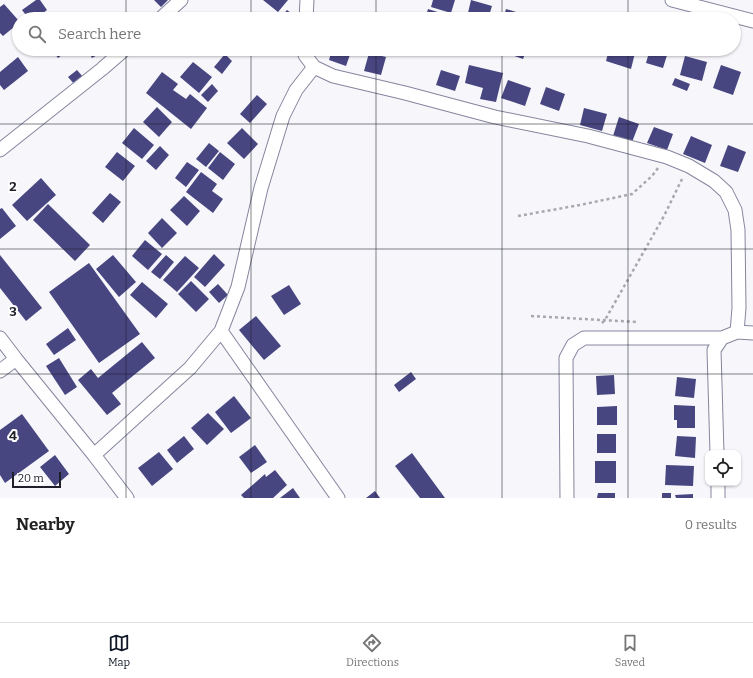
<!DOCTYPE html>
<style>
:root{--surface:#fff;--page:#f2f2f2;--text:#222;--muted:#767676;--line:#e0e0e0;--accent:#111827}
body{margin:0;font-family:Bitter,serif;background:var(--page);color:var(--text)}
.controls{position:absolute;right:12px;bottom:12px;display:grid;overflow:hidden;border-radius:8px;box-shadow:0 1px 3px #0004}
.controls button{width:36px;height:36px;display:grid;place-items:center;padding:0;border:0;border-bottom:1px solid var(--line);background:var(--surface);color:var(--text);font:20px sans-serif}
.scale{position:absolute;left:12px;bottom:10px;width:49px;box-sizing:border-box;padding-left:4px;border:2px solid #1f1f29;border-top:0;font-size:11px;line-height:14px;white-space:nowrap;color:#1f1f29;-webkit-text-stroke:3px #fff;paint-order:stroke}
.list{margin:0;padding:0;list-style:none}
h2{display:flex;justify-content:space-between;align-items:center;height:52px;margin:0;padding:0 16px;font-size:17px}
h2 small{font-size:13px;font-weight:400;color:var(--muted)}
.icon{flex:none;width:22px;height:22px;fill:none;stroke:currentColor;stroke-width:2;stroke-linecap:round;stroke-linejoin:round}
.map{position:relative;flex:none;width:753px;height:498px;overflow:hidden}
.search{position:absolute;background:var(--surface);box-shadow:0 1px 3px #0004;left:12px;right:12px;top:12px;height:44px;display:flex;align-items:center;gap:10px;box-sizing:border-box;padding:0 14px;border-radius:22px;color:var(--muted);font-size:15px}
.sheet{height:124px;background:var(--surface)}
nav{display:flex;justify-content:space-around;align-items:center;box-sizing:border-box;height:56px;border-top:1px solid var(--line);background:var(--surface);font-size:11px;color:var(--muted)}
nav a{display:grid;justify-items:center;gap:2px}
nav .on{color:var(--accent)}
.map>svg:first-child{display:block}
.building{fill:#484680}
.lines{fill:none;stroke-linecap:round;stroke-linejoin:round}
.minor-casing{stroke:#85869e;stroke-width:15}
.path{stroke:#a8a8af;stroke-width:2.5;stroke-dasharray:3 3;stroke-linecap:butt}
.minor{stroke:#fff;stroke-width:13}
.grid{fill:none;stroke:#1f1f29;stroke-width:1;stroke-opacity:0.55}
.grid-label{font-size:13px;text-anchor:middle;font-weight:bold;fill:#1f1f29;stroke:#fff;stroke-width:4;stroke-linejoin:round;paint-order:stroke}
</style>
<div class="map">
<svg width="753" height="498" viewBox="0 0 753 498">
<rect width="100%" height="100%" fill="#f6f6fb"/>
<!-- building -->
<path class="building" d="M 36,0 L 40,0 L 47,10 L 35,19 L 29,19 L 22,10 Z
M 154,0 L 168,0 L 161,7 Z
M 263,0 L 288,0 L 278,12 Z
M 433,0 L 455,0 L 451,13 L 431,7 Z
M 471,0 L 492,6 L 488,19 L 474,19 L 467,17 Z
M 4,4 L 19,21 L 19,23 L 3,36 L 0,33 L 0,7 Z
M 428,9 L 444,14 L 443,19 L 425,19 Z
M 506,9 L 526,15 L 525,19 L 503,19 Z
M 287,10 L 299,19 L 283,19 L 281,17 Z
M 51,49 L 70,49 L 58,58 Z
M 87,49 L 108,49 L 92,58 Z
M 332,49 L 352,49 L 346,66 L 329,60 Z
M 501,49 L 527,49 L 523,59 L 500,51 Z
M 609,49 L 636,49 L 631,69 L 606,61 Z
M 650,49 L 660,49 L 668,52 L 663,68 L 646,63 Z
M 369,53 L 386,57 L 381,75 L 364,71 Z
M 225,54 L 232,61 L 222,74 L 214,67 Z
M 685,56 L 707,62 L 702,81 L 680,75 Z
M 18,57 L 28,71 L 4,90 L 0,85 L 0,72 Z
M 193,62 L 212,77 L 199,93 L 180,77 Z
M 469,65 L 503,73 L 496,102 L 480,99 L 483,88 L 465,83 Z
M 721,65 L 741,72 L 733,95 L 713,88 Z
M 77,70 L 83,77 L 75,85 L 68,77 Z
M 441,70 L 460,76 L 455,91 L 436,85 Z
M 162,72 L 178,84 L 173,90 L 186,99 L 190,94 L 207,108 L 191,129 L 146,93 Z
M 675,78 L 690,84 L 687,91 L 672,85 Z
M 508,80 L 531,88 L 525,106 L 501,98 Z
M 212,84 L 218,91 L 208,102 L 201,95 Z
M 546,87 L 565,94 L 559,111 L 540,104 Z
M 257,95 L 267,104 L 250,123 L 240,114 Z
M 157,107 L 172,122 L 159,137 L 143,122 Z
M 584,108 L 607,114 L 602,131 L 580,125 Z
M 619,117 L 639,124 L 632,142 L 613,136 Z
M 654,127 L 673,134 L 667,150 L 647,143 Z
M 134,128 L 154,145 L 142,159 L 122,143 Z
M 242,128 L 258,144 L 244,159 L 227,143 Z
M 691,136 L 712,145 L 705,163 L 683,154 Z
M 209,143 L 219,151 L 206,167 L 196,159 Z
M 728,145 L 746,152 L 738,172 L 720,166 Z
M 160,146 L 169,155 L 156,170 L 146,161 Z
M 117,152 L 135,166 L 123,181 L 105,167 Z
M 220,152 L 235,164 L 223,180 L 208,168 Z
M 187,162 L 199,170 L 186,187 L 175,178 Z
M 201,172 L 217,184 L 212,191 L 223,199 L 213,213 L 186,192 Z
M 41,178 L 56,195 L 27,221 L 12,205 Z
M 110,193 L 121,202 L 103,223 L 92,213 Z
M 184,196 L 200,211 L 187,226 L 170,210 Z
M 48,204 L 90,245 L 75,261 L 33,220 Z
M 2,208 L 16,226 L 0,239 L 0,209 Z
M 162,218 L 177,233 L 162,248 L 148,233 Z
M 145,240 L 162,254 L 148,270 L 132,256 Z
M 214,254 L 225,265 L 205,287 L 194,277 Z
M 0,255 L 42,308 L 26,321 L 0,288 Z
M 113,255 L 136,282 L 119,297 L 96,269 Z
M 166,255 L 174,262 L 160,279 L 151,272 Z
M 185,256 L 199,268 L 177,292 L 163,280 Z
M 89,263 L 140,334 L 99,363 L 49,292 Z
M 191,281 L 209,299 L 196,312 L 178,294 Z
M 142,282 L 168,304 L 156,318 L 130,295 Z
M 218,284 L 228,295 L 219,303 L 209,292 Z
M 289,285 L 301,304 L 284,315 L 271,296 Z
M 256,316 L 281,346 L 264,360 L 239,330 Z
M 68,328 L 76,340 L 54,355 L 46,344 Z
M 142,342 L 155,358 L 112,393 L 121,404 L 107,415 L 78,380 L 91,369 L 98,378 Z
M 59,358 L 77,387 L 65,395 L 46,366 Z
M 411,372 L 416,379 L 399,392 L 394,385 Z
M 614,375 L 615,394 L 597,395 L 596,376 Z
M 677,377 L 696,379 L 694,398 L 675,396 Z
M 234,396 L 251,418 L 231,433 L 215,412 Z
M 674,405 L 695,406 L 695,428 L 677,428 L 677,420 L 674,420 Z
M 617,406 L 617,425 L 597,425 L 597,407 Z
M 208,413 L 224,429 L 207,445 L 191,428 Z
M 22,414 L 49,451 L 5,483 L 0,475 L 0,430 Z
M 597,434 L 616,434 L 616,453 L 597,453 Z
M 184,436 L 194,449 L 177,463 L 167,450 Z
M 677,436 L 696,437 L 695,458 L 675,456 Z
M 255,445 L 267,462 L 251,473 L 239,457 Z
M 159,452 L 173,469 L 152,486 L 138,468 Z
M 412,453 L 445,498 L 420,498 L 395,466 Z
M 55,455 L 69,474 L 55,486 L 40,467 Z
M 595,461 L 616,461 L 616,483 L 595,483 Z
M 666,465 L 694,466 L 693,486 L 665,485 Z
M 275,470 L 287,485 L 273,498 L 244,498 L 241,495 L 265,474 L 266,477 Z
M 293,488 L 300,498 L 280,498 Z
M 375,491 L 380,498 L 366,498 Z
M 598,493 L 615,493 L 615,498 L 597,498 Z
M 662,493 L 671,493 L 671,498 L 662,498 Z
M 693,494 L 693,498 L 676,498 L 675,495 Z"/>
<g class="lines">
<!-- minor casing -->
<g class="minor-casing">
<path id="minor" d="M 672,0 L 753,21
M 160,19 L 181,0
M 306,19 L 307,0
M 305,49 L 305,55 L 314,67 L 333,76 L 405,93 L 495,117 L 588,136 L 667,157 L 689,166 L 714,181 L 726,192 L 735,210 L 738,230 L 739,308 L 737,332
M 0,150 L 102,69 L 125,49
M 221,331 L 338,498
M 0,338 L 16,359 L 94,455 L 127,498
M 0,371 L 16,359
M 717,453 L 714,350 L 722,338 L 737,332 L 753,333
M 94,455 L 190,368 L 221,331 L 238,287 L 261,188 L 283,116 L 296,90 L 314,67
M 718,483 L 718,498
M 567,498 L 566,358 L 573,345 L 584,338 L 722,338"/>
</g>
<!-- path -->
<path class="path" d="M 518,216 L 580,205 L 632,194 L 652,176 L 658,168
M 531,316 L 637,322
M 602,323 L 605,320 L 664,216 L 682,179"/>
<!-- minor -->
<use href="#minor" class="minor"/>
</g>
<!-- grid -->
<path class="grid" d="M 126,0 L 126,19M 251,0 L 251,19M 376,0 L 376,19M 502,0 L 502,19M 628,0 L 628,19M 126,49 L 126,498M 251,49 L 251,498M 376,49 L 376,498M 502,49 L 502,498M 628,49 L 628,498M 0,124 L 753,124M 0,249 L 753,249M 0,374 L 753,374"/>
<g class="grid-label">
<text x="13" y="191">2</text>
<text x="13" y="316">3</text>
<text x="13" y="440">4</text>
</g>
</svg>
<div class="controls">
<button><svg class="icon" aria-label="locate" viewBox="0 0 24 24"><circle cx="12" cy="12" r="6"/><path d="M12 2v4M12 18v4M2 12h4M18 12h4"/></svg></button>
</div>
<div class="scale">20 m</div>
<div class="search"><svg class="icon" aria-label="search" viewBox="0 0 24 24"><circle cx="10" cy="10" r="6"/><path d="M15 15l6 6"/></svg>Search here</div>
</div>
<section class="sheet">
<h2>Nearby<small>0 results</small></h2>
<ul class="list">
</ul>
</section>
<nav>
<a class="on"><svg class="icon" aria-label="map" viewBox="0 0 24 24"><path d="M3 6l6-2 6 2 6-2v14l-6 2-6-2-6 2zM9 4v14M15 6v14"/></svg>Map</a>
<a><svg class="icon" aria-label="directions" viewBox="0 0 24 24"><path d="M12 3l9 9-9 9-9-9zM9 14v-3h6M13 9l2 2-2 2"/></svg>Directions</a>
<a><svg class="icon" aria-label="saved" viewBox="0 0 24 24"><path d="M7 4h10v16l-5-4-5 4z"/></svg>Saved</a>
</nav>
